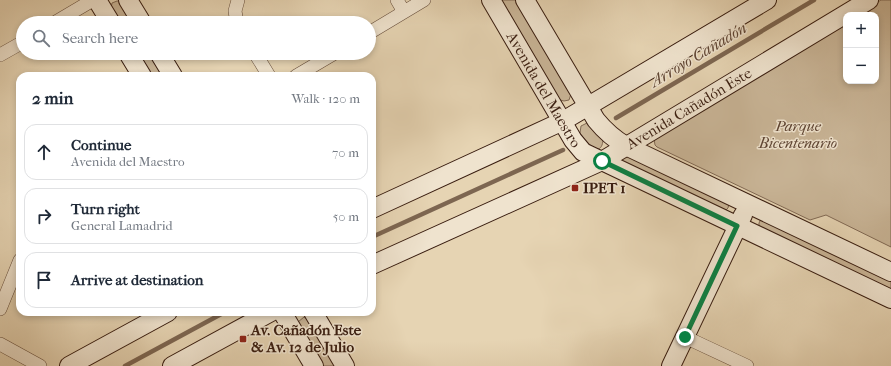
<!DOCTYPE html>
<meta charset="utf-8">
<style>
:root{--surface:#fff;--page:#f2f2f3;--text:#1f2937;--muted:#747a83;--line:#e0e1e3}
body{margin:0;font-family:"IM FELL French Canon",serif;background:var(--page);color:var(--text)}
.controls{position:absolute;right:12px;top:12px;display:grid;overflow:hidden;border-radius:8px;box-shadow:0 2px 6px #0003}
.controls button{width:36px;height:36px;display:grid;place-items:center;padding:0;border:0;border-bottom:1px solid var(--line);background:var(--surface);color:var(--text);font:20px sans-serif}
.stop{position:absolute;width:12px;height:12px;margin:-9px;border:3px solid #0b8043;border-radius:50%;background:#fff}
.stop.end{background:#0b8043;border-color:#fff;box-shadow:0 1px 4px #0008}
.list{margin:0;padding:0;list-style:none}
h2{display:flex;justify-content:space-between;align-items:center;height:52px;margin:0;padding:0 16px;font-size:17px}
h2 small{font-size:13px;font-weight:400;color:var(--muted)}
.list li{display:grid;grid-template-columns:26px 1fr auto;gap:12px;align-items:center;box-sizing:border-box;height:56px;margin:0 8px 8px;padding:0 8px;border:1px solid var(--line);border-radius:12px}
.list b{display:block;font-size:15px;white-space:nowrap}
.list p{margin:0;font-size:13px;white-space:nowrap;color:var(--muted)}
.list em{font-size:13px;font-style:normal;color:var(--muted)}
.icon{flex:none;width:22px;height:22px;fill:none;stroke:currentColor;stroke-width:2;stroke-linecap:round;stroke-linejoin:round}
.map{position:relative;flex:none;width:891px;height:366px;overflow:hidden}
.search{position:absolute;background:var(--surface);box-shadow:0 2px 6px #0003;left:16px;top:16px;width:360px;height:44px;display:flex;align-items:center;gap:10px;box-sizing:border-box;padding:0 14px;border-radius:22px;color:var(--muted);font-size:15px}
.panel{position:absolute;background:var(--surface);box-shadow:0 2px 6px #0003;left:16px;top:72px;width:360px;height:244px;border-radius:12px}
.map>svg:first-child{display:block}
.green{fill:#c9b597;stroke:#816954}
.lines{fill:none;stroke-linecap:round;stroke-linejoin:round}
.stream{stroke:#7d6651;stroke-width:4.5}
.street-casing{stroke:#644b39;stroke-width:14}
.secondary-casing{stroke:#391d10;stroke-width:20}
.street{stroke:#efe3ce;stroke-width:13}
.secondary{stroke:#efe3ce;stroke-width:18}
.route{stroke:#0b8043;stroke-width:5}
.poi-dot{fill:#8f2418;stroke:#efe3ce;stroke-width:1.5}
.labels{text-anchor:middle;stroke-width:3;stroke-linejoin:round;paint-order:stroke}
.street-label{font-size:15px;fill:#391d10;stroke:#efe3ce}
.park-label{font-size:15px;font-style:italic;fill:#5d4332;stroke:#efe3ce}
.poi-label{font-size:15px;font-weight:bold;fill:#391d10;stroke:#efe3ce;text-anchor:start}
.water-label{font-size:16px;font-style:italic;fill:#614736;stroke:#efe3ce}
</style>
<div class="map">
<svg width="891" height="366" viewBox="0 0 891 366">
<rect width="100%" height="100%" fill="#e6d4b3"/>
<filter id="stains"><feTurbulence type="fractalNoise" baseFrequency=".005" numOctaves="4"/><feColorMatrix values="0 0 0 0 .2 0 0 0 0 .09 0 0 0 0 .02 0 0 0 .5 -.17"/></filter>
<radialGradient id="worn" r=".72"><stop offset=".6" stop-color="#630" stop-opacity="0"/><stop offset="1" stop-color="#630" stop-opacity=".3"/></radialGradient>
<!-- green -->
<path class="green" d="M 500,0 L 517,0 L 571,94 L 569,100 L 564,101 L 560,100 Z
M 881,0 L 891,0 L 891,247 L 826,215 L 810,220 L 657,147 L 655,145 L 654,139 L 846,21 L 846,81 L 876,81 L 876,15 L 856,15 Z
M 117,1 L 119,1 L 135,23 L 118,23 L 111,8 L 112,3 Z
M 136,53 L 153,53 L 167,76 L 150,76 Z
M 587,123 L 603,140 C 601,161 584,139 580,133 L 581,126 Z
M 625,155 L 729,204 L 728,208 L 725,211 L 622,161 Z
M 761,219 L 891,277 L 891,293 L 759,228 L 759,223 Z
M 304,317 L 306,318 L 338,366 L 321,366 L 298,322 Z"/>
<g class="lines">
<!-- stream -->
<path class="stream" d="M 616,118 L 814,0
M 372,237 L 563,150
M 125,366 L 225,312"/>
<!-- street casing -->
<g class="street-casing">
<path id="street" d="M 397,0 L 404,12
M 54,23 L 93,0
M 237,23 L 235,11 L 238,0
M 369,33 L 424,0
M 255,53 L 269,76
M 0,55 L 23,42
M 296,76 L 335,53
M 0,309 L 20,260
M 685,337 L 747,366
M 0,344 L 40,366"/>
</g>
<!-- secondary casing -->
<g class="secondary-casing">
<g id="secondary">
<path d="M 97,0 L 111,23"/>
<path d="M 128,0 L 142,23"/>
<path id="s1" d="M 491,0 L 573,140 L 583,152 L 891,299"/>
<path d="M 525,0 L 596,120 C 605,131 614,139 626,146 L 891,272"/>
<path d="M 128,53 L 142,76"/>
<path d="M 159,53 L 173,76"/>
<path d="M 372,209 L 563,121 L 767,0"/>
<path id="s2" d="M 372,265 L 602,161 L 869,0"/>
<path d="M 282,312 L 314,366"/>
<path d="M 313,312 L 345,366"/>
<path d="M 69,366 L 168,312"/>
<path d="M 172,366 L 271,312"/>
<path d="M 671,366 L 743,215"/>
</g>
</g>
<!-- street -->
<use href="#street" class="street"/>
<!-- secondary -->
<use href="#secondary" class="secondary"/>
</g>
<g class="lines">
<!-- route -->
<path class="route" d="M 602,161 L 737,226 L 685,337"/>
</g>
<!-- markers -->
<g class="poi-dot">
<rect x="571" y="184" width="8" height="8" rx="2"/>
<rect x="239" y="335" width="8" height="8" rx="2"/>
</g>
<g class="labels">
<!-- street labels -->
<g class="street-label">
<text dy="5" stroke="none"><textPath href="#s1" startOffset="104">Avenida del Maestro</textPath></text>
<text dy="5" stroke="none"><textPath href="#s2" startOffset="354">Avenida Cañadón Este</textPath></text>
</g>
<!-- park labels -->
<g class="park-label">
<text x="798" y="131">Parque<tspan x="798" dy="17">Bicentenario</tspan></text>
</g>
<!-- poi labels -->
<g class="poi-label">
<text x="583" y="193">IPET 1</text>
<text x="251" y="335">Av. Cañadón Este<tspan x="251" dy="17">&amp; Av. 12 de Julio</tspan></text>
</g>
<!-- water labels -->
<g class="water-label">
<text transform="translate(698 54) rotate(-31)" y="6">Arroyo Cañadón</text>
</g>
</g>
<rect width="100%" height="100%" filter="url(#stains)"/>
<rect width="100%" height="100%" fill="url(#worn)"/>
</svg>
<div class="controls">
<button>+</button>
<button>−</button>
</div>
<div class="stop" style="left:602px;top:161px"></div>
<div class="stop end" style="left:685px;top:337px"></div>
<div class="search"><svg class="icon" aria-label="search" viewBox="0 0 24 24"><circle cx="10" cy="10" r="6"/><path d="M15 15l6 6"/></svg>Search here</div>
<section class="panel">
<h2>2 min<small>Walk · 120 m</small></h2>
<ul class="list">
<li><svg class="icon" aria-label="ahead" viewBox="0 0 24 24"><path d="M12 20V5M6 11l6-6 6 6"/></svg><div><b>Continue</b><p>Avenida del Maestro</p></div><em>70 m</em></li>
<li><svg class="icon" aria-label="right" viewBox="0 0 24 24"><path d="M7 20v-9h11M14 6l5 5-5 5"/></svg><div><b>Turn right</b><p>General Lamadrid</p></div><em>50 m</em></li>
<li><svg class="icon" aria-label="arrive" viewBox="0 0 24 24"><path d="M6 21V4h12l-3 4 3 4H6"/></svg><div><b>Arrive at destination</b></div></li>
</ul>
</section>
</div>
